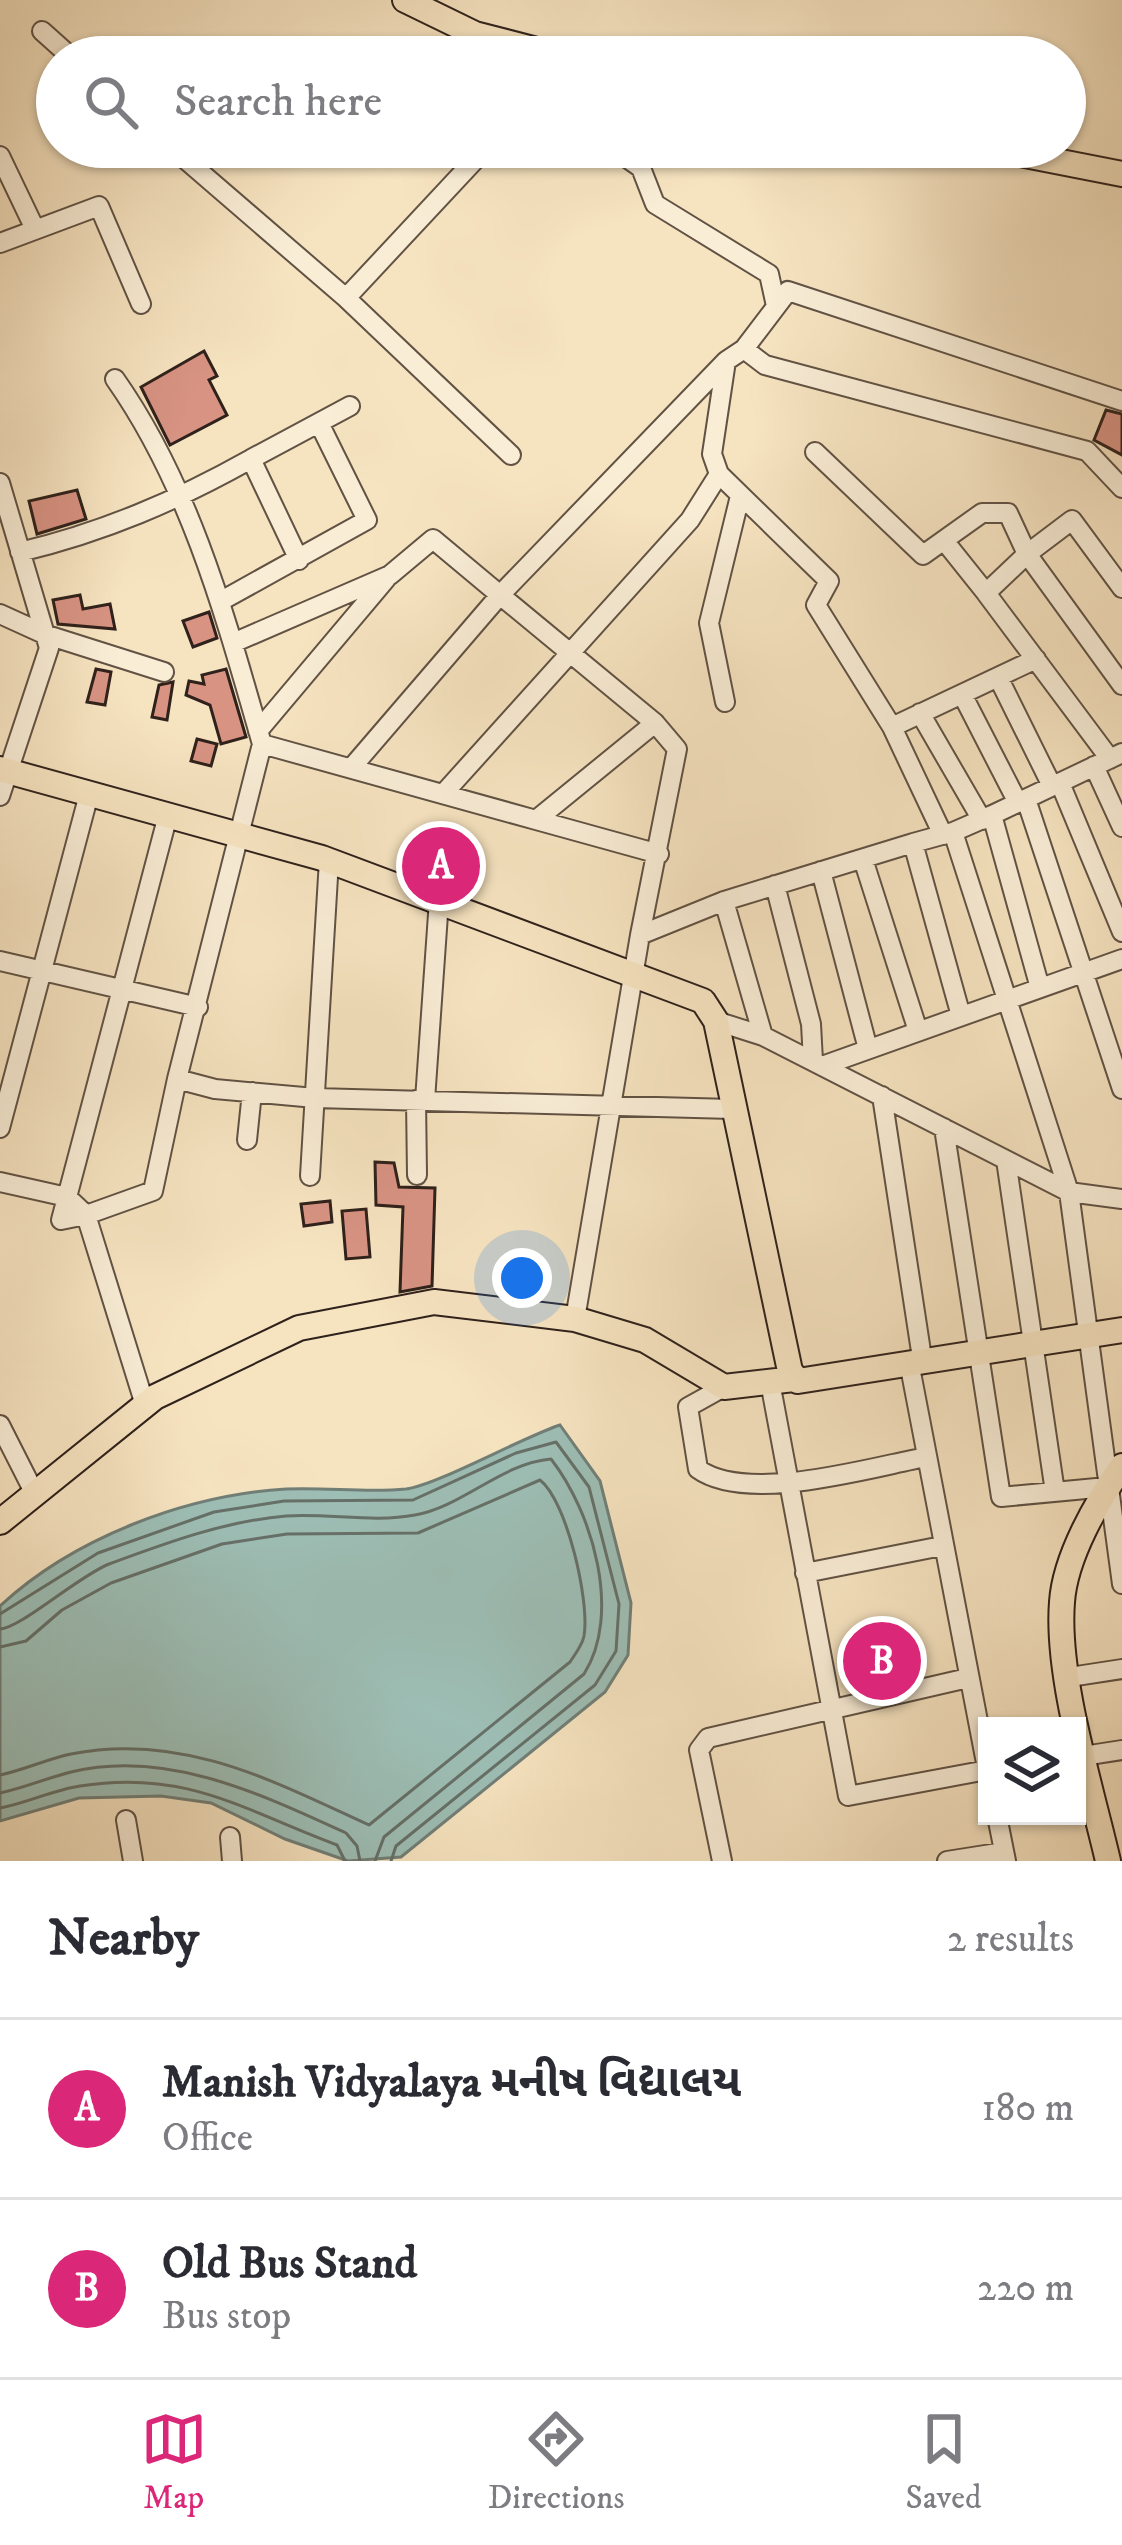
<!DOCTYPE html>
<meta charset="utf-8">
<style>
:root{--surface:#fff;--page:#f2f2f3;--text:#2b2b33;--muted:#7c7c81;--line:#e1e1e2;--accent:#db2777}
body{margin:0;font-family:"IM FELL DW Pica","Noto Sans Gujarati",serif;background:var(--page);color:var(--text)}
.controls{position:absolute;right:36px;bottom:36px;display:grid;overflow:hidden;border-radius:0px;box-shadow:0 3px 9px #0004}
.controls button{width:108px;height:108px;display:grid;place-items:center;padding:0;border:0;border-bottom:3px solid var(--line);background:var(--surface);color:var(--text);font:60px sans-serif}
.you{position:absolute;left:522px;top:1278px;width:42px;height:42px;margin:-30px;border:9px solid #fff;border-radius:50%;background:#1a73e8;box-shadow:0 0 0 18px #1a73e833}
.badge{display:grid;place-items:center;width:78px;height:78px;border-radius:50%;background:var(--accent);color:#fff;font-size:39px;font-weight:700}
.pin{position:absolute;translate:-50% -50%;border:6px solid #fff;box-shadow:0 3px 12px #0006}
.list{margin:0;padding:0;list-style:none}
h2{display:flex;justify-content:space-between;align-items:center;height:156px;margin:0;padding:0 48px;font-size:51px}
h2 small{font-size:39px;font-weight:400;color:var(--muted)}
.list li{display:grid;grid-template-columns:78px 1fr auto;gap:36px;align-items:center;box-sizing:border-box;height:180px;padding:0 48px;border-top:3px solid var(--line)}
.list b{display:block;font-size:45px;white-space:nowrap}
.list p{margin:0;font-size:39px;white-space:nowrap;color:var(--muted)}
.list em{font-size:39px;font-style:normal;color:var(--muted)}
.icon{flex:none;width:66px;height:66px;fill:none;stroke:currentColor;stroke-width:2;stroke-linecap:round;stroke-linejoin:round}
.map{position:relative;flex:none;width:1122px;height:1861px;overflow:hidden}
.search{position:absolute;background:var(--surface);box-shadow:0 3px 9px #0004;left:36px;right:36px;top:36px;height:132px;display:flex;align-items:center;gap:30px;box-sizing:border-box;padding:0 42px;border-radius:66px;color:var(--muted);font-size:45px}
.sheet{height:516px;background:var(--surface)}
nav{display:flex;justify-content:space-around;align-items:center;box-sizing:border-box;height:168px;border-top:3px solid var(--line);background:var(--surface);font-size:33px;color:var(--muted)}
nav a{display:grid;justify-items:center;gap:6px}
nav .on{color:var(--accent)}
.map>svg:first-child{display:block}
.water{fill:#9dbeb5;stroke:#717f77;stroke-width:3}
.lines{fill:none;stroke-linecap:round;stroke-linejoin:round}
.shore{stroke:#667068;stroke-width:3}
.building{fill:#d89383;stroke:#2f211b;stroke-width:3}
.minor-casing{stroke:#615244;stroke-width:22}
.major-casing{stroke:#2f211b;stroke-width:28}
.minor{stroke:#f9edd6;stroke-width:18}
.major{stroke:#f6e3c0;stroke-width:24}
</style>
<div class="map">
<svg width="1122" height="1861" viewBox="0 0 1122 1861">
<rect width="100%" height="100%" fill="#f6e3c0"/>
<filter id="stains"><feTurbulence type="fractalNoise" baseFrequency=".00167" numOctaves="4"/><feColorMatrix values="0 0 0 0 .2 0 0 0 0 .09 0 0 0 0 .02 0 0 0 .5 -.17"/></filter>
<radialGradient id="worn" r=".72"><stop offset=".6" stop-color="#630" stop-opacity="0"/><stop offset="1" stop-color="#630" stop-opacity=".3"/></radialGradient>
<!-- water -->
<path class="water" d="M 560,1425 L 600,1481 L 631,1603 L 628,1655 L 605,1692 L 401,1857 L 348,1861 L 285,1839 L 211,1803 L 161,1796 L 79,1798 L 0,1821 L 0,1606 C 73,1538 186,1495 286,1489 C 326,1487 367,1493 406,1489 C 437,1485 521,1438 560,1425 Z"/>
<g class="lines">
<!-- shore -->
<path class="shore" d="M 0,1614 L 98,1553 L 214,1512 L 284,1501 L 413,1500 L 516,1453 L 556,1442 L 589,1487 L 619,1604 L 616,1651 L 595,1685 L 396,1846 L 391,1861
M 0,1629 C 21,1628 77,1577 109,1564 C 166,1543 225,1521 286,1516 C 328,1513 374,1523 415,1515 C 462,1507 502,1463 551,1459 C 593,1513 622,1614 584,1674 L 384,1837 L 375,1861
M 0,1647 L 26,1641 L 62,1610 L 111,1583 L 222,1544 L 287,1534 L 418,1533 L 540,1480 C 567,1501 590,1602 584,1636 C 582,1646 575,1654 570,1662 L 369,1825 C 273,1781 182,1732 71,1754 C 47,1759 24,1770 0,1775
M 0,1793 C 24,1788 47,1778 71,1772 C 167,1749 261,1794 346,1833 L 357,1846 L 360,1861
M 0,1808 C 27,1803 53,1790 80,1786 C 186,1769 243,1810 337,1845 L 345,1861"/>
</g>
<!-- building -->
<path class="building" d="M 204,351 L 217,376 L 209,380 L 227,415 L 170,445 L 141,387 Z
M 1106,410 L 1122,414 L 1122,455 L 1094,440 Z
M 77,490 L 86,519 L 37,534 L 29,501 Z
M 80,595 L 83,609 L 110,604 L 115,629 L 58,624 L 53,600 Z
M 209,612 L 217,638 L 193,647 L 183,621 Z
M 96,669 L 111,672 L 105,705 L 87,702 Z
M 226,669 L 246,737 L 221,744 L 210,705 L 186,695 L 189,681 L 204,684 L 202,675 Z
M 173,682 L 167,720 L 152,717 L 159,685 Z
M 197,739 L 217,744 L 211,766 L 191,761 Z
M 375,1162 L 394,1163 L 399,1187 L 435,1188 L 432,1286 L 400,1292 L 403,1207 L 376,1205 Z
M 330,1201 L 332,1222 L 304,1226 L 301,1204 Z
M 366,1209 L 370,1257 L 346,1259 L 342,1211 Z"/>
<g class="lines">
<!-- minor casing -->
<g class="minor-casing">
<path id="minor" d="M 42,31 L 71,57
M 171,147 L 346,298 L 511,455
M 611,147 L 641,168 L 655,204 L 769,274 L 776,306
M 0,156 L 34,227
M 0,243 L 99,206 L 141,304
M 346,298 L 487,147
M 744,349 L 765,365 L 1087,451 L 1122,488
M 726,361 L 500,595 L 655,723 L 536,820 L 262,744 L 177,1079 L 215,1089 L 315,1098 L 732,1109
M 115,379 C 191,487 226,619 262,744
M 815,452 L 923,555 L 982,513 L 1008,513 L 1027,554 L 986,593 L 1110,759
M 251,459 L 350,406
M 0,483 L 49,648 L 0,796
M 946,543 L 986,593
M 20,552 C 104,532 176,501 251,459 L 299,560
M 1122,588 L 1072,520 L 1027,554 L 1122,685
M 221,601 L 367,520 L 319,423
M 0,614 L 44,634 L 164,672
M 233,643 L 390,575 L 433,539 L 500,595 L 353,766
M 998,677 L 1052,786
M 962,694 L 1018,803
M 725,702 L 709,623 L 740,496
M 920,713 L 982,820
M 892,727 L 816,605 L 829,581 L 719,474 L 712,454 L 726,361 L 744,349 L 788,291 L 1122,401
M 258,731 L 386,579
M 1094,766 L 1122,827
M 1060,783 L 1122,932
M 444,793 L 690,520 L 719,474
M 1026,799 L 1122,1089
M 992,815 L 1122,753
M 536,820 L 659,854
M 953,832 L 992,815 L 1040,988
M 943,835 L 892,727 L 1036,659
M 913,843 L 953,832 L 1069,1192 L 1122,1199
M 863,859 L 918,1031
M 821,871 L 868,1049
M 775,885 L 811,1024 L 813,1061
M 724,901 L 763,1036
M 640,935 L 677,749 L 655,723
M 0,961 L 198,1007
M 716,1021 L 763,1036 L 1069,1192 L 1122,1584
M 822,1066 L 1122,959
M 882,1096 L 922,1358
M 416,1100 L 417,1175
M 425,1100 L 439,900
M 0,1128 L 89,794
M 944,1128 L 1001,1497 L 1107,1487
M 247,1140 L 252,1092
M 1006,1160 L 1055,1492
M 310,1176 L 329,860
M 0,1182 L 67,1197 L 86,1215 L 153,1191 L 177,1079
M 575,1319 L 640,935 L 724,901 L 913,843 L 961,1016
M 909,1362 L 987,1768
M 770,1382 L 848,1796 L 987,1770
M 724,1387 L 688,1407 L 698,1469 C 747,1504 868,1468 926,1457
M 145,1405 L 86,1215 L 61,1220 L 168,815
M 0,1425 L 35,1494
M 805,1573 L 942,1546
M 1070,1677 L 1122,1669
M 1077,1757 L 1122,1750
M 997,1816 L 1006,1861
M 126,1820 L 133,1861
M 230,1837 L 232,1861
M 722,1861 L 699,1750 L 708,1738 L 968,1678
M 947,1861 L 1004,1852"/>
</g>
<!-- major casing -->
<g class="major-casing">
<path id="major" d="M 405,0 L 475,34 L 564,57
M 984,147 L 1122,174
M 0,769 L 322,858 L 703,1001 L 716,1021 L 790,1371 L 798,1381 L 1122,1330
M 0,1522 L 155,1397 L 299,1328 L 434,1302 L 575,1319 L 645,1340 L 724,1387 L 794,1379
M 1108,1861 C 1091,1787 1056,1677 1062,1602 C 1065,1557 1097,1502 1122,1466"/>
</g>
<!-- minor -->
<use href="#minor" class="minor"/>
<!-- major -->
<use href="#major" class="major"/>
</g>
<rect width="100%" height="100%" filter="url(#stains)"/>
<rect width="100%" height="100%" fill="url(#worn)"/>
</svg>
<div class="controls">
<button><svg class="icon" aria-label="layers" viewBox="0 0 24 24"><path d="M12 4l9 5-9 5-9-5zM3 14l9 5 9-5"/></svg></button>
</div>
<div class="you"></div>
<div class="pin badge" style="left:441px;top:866px">A</div>
<div class="pin badge" style="left:882px;top:1661px">B</div>
<div class="search"><svg class="icon" aria-label="search" viewBox="0 0 24 24"><circle cx="10" cy="10" r="6"/><path d="M15 15l6 6"/></svg>Search here</div>
</div>
<section class="sheet">
<h2>Nearby<small>2 results</small></h2>
<ul class="list">
<li><span class="badge">A</span><div><b>Manish Vidyalaya મનીષ વિદ્યાલય</b><p>Office</p></div><em>180 m</em></li>
<li><span class="badge">B</span><div><b>Old Bus Stand</b><p>Bus stop</p></div><em>220 m</em></li>
</ul>
</section>
<nav>
<a class="on"><svg class="icon" aria-label="map" viewBox="0 0 24 24"><path d="M3 6l6-2 6 2 6-2v14l-6 2-6-2-6 2zM9 4v14M15 6v14"/></svg>Map</a>
<a><svg class="icon" aria-label="directions" viewBox="0 0 24 24"><path d="M12 3l9 9-9 9-9-9zM9 14v-3h6M13 9l2 2-2 2"/></svg>Directions</a>
<a><svg class="icon" aria-label="saved" viewBox="0 0 24 24"><path d="M7 4h10v16l-5-4-5 4z"/></svg>Saved</a>
</nav>
